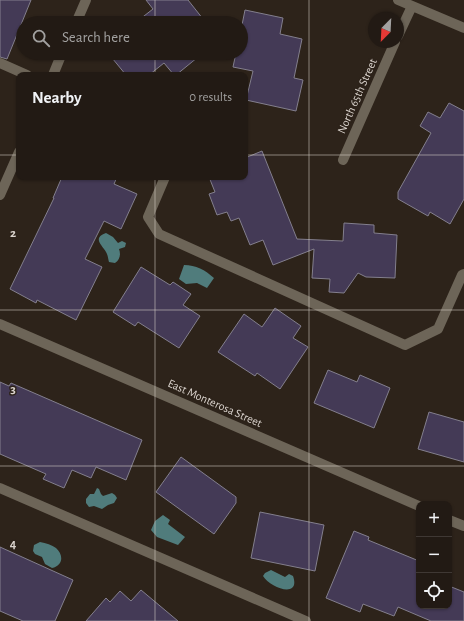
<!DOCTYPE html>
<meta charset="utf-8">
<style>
:root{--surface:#221a14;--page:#2a231d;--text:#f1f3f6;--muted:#a2a1a0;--line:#3f3834}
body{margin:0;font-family:"Alegreya Sans",sans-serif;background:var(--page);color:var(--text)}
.controls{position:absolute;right:12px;bottom:12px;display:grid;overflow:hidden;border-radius:8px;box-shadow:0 1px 3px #0004}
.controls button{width:36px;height:36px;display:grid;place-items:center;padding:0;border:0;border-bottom:1px solid var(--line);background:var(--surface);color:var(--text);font:20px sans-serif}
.compass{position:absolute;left:368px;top:12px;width:36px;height:36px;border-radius:50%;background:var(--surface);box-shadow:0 1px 3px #0004;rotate:204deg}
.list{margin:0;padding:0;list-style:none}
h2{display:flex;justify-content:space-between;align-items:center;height:52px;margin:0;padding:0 16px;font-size:17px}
h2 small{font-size:13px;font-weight:400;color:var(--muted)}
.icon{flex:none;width:22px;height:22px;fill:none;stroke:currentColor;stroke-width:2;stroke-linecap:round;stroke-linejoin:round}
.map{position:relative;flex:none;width:464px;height:621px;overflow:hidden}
.search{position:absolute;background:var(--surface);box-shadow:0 1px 3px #0004;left:16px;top:16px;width:232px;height:44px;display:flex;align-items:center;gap:10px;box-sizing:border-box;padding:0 14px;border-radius:22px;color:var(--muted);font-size:15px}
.panel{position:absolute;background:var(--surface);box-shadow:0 1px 3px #0004;left:16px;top:72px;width:232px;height:108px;border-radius:8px}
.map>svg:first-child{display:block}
.water{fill:#507c7c}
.building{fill:#443a56;stroke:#837f8d}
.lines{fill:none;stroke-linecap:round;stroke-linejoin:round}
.minor{stroke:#6d6558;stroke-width:10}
.grid{fill:none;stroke:#dad3cd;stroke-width:1;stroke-opacity:0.55}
.labels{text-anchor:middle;stroke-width:3;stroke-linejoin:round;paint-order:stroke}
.street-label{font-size:12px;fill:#dad3cd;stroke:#2d231a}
.grid-label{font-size:13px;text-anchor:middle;font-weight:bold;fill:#dad3cd;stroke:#2d231a;stroke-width:3;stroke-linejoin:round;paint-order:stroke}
</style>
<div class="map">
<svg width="464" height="621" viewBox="0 0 464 621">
<rect width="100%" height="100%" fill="#2d231a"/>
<!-- water -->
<path class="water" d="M 106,233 L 113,237 L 118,243 L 122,241 L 126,243 L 125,247 L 119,249 C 121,254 120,260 115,263 L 109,262 C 108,259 108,255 106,252 C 102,245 92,238 106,233 Z
M 184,265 C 196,265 205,270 214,278 L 207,288 L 197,283 L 186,284 L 179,279 Z
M 97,488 L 99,489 L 101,494 L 103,496 L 112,493 L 115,495 L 117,498 L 114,503 L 108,505 L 102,509 L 94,506 L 89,507 L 86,503 L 86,499 L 90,494 L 94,494 Z
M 163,515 L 170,520 L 168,524 L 185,537 L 178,545 L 157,537 L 151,530 L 155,521 Z
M 40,542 C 46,543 52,545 56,548 C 64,555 63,566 52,568 L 45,564 L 42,557 L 35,554 L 33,551 L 34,545 Z
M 271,570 L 285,577 L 289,574 L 293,576 C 301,599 270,588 263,576 L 265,573 Z"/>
<!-- building -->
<path class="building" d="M 0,0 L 31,0 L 7,59 L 0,57 Z
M 146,0 L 188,0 L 203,19 L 199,23 L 135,23 L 153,9 Z
M 245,10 L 283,18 L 280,34 L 302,39 L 294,78 L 303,80 L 296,111 L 246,100 L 253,71 L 233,67 L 236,53 L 241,53 L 241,30 Z
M 108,53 L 203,53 L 176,75 L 174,75 L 164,63 L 149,75 L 126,75 Z
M 449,103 L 464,111 L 464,199 L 450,224 L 430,212 L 428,216 L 398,199 L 398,192 L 431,133 L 420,126 L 428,112 L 440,118 Z
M 262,151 L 297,239 L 343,241 L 344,223 L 374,225 L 374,233 L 397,235 L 395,278 L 366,277 L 358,273 L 344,293 L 329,292 L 330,279 L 312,278 L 314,249 L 273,265 L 263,240 L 250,245 L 239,218 L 231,221 L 227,212 L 217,215 L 209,194 L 215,192 L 209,177 L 245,177 L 245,158 Z
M 62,177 L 117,177 L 114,184 L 137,194 L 121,229 L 104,221 L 85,259 L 102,267 L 76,320 L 37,300 L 36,303 L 10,289 L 54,198 L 53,198 Z
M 141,267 L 170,285 L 173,282 L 191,294 L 183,305 L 200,316 L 179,348 L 138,322 L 135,326 L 113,312 Z
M 275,308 L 301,326 L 293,338 L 308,347 L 280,389 L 257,373 L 255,376 L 218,352 L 244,314 L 262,327 Z
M 328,370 L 357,382 L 360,375 L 390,388 L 374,428 L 314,403 Z
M 0,382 L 9,386 L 11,383 L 142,440 L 126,480 L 96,467 L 91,478 L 72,470 L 64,488 L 43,479 L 46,474 L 0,454 Z
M 429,412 L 464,422 L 464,462 L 418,449 Z
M 181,457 L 236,497 L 236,503 L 214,534 L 156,492 Z
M 260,512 L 324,525 L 315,571 L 251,558 Z
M 354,531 L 369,537 L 368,540 L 419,561 L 419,606 L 449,606 L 449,586 L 464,592 L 464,621 L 431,621 L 398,607 L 394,616 L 363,604 L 360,612 L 326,598 Z
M 0,547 L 73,580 L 55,621 L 23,621 L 0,611 Z
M 141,590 L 178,621 L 86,621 L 106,598 L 110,602 L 120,591 L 131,601 Z"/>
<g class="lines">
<!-- minor -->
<path class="minor" d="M 398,0 L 464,28
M 76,23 L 86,0
M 398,36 L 412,6
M 0,63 L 27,75
M 53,75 L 62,53
M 343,160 L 395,42
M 165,177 L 148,217 L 159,234 L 405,345 L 438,329 L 462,275 L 464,274
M 0,195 L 19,152
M 0,324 L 419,506
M 0,488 L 306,621
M 449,520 L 464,526"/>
</g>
<!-- grid -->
<path class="grid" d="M 155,0 L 155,23M 309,0 L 309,621M 155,53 L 155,75M 0,155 L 19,155M 245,155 L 464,155M 155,177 L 155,621M 0,310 L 464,310M 0,466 L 464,466"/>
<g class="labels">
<!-- street labels -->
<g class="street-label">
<text transform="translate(357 96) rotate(-66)" y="4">North 65th Street</text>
<text transform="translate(215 403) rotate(24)" y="4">East Monterosa Street</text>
</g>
</g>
<g class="grid-label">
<text x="13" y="237">2</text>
<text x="13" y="393">3</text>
<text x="13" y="548">4</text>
</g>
</svg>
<div class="controls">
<button>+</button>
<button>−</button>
<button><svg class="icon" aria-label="locate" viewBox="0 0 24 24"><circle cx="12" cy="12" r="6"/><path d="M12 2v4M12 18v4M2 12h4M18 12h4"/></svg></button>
</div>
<svg class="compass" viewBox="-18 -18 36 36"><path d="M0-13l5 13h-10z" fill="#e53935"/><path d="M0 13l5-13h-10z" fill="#a2a1a0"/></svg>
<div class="search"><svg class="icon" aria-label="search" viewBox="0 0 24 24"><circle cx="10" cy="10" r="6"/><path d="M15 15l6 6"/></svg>Search here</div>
<section class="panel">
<h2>Nearby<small>0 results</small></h2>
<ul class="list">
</ul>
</section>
</div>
